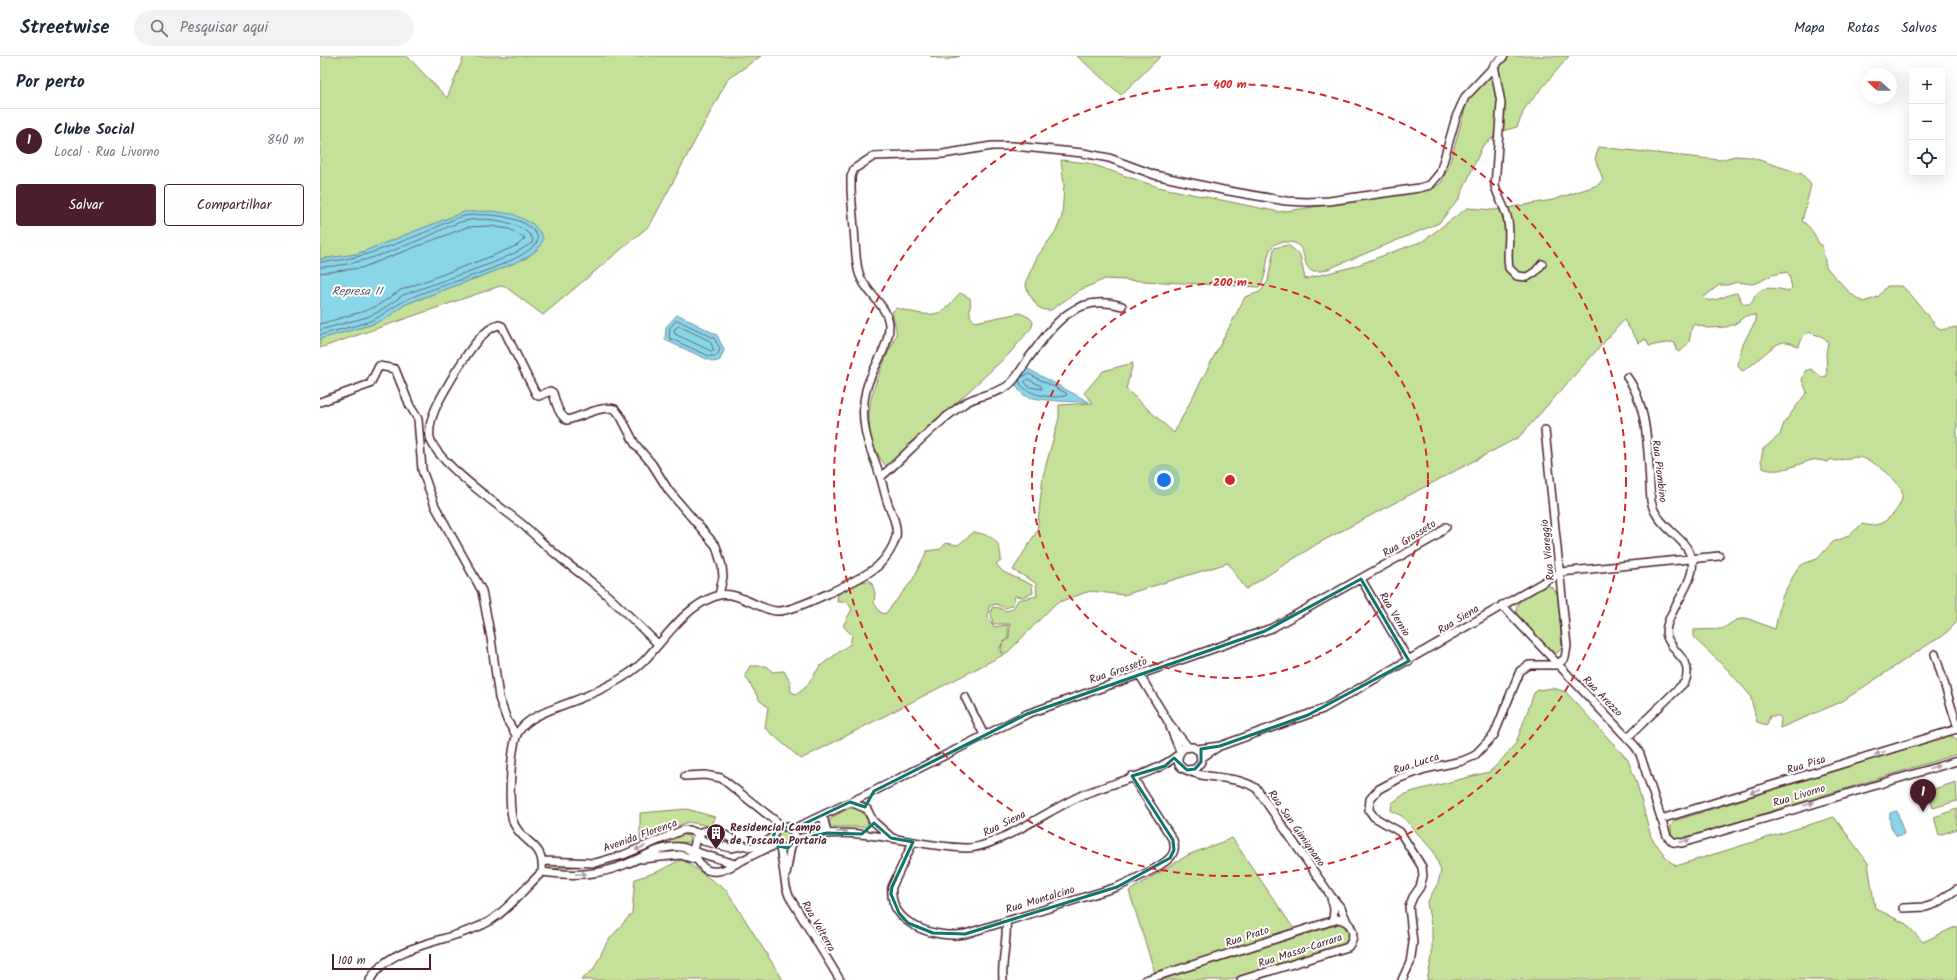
<!DOCTYPE html>
<html lang="pt">
<meta charset="utf-8">
<style>
:root{--surface:#fff;--page:#f2f2f3;--text:#1f2937;--muted:#747a83;--line:#e0e1e3;--accent:#4a1f2b}
body{margin:0;font-family:Kalam,sans-serif;background:var(--page);color:var(--text)}
.controls{position:absolute;right:12px;top:12px;display:grid;overflow:hidden;border-radius:4px;box-shadow:0 4px 16px #0002}
.controls button{width:36px;height:36px;display:grid;place-items:center;padding:0;border:0;border-bottom:1px solid var(--line);background:var(--surface);color:var(--text);font:20px sans-serif}
.compass{position:absolute;left:1541px;top:12px;width:36px;height:36px;border-radius:50%;background:var(--surface);box-shadow:0 4px 16px #0002;rotate:291deg}
.scale{position:absolute;left:12px;bottom:10px;width:99px;box-sizing:border-box;padding-left:4px;border:2px solid #4a1f2b;border-top:0;font-size:11px;line-height:14px;white-space:nowrap;color:#4a1f2b;-webkit-text-stroke:3px #fff;paint-order:stroke}
.you{position:absolute;left:844px;top:424px;width:14px;height:14px;margin:-10px;border:3px solid #fff;border-radius:50%;background:#1a73e8;box-shadow:0 0 0 6px #1a73e833}
.badge{display:grid;place-items:center;width:26px;height:26px;border-radius:50%;background:var(--accent);color:#fff;font-size:13px;font-weight:700}
.pin{position:absolute;translate:-50% -33px;filter:drop-shadow(0 1px 2px #0008)}
.pin::after{content:'';position:absolute;top:21px;width:14px;height:12px;background:inherit;clip-path:polygon(0 0,100% 0,50% 100%)}
.list{margin:0;padding:0;list-style:none}
h2{display:flex;justify-content:space-between;align-items:center;height:52px;margin:0;padding:0 16px;font-size:17px}
h2 small{font-size:13px;font-weight:400;color:var(--muted)}
.list li{display:grid;grid-template-columns:26px 1fr auto;gap:12px;align-items:center;box-sizing:border-box;height:64px;padding:0 16px;border-top:1px solid var(--line)}
.list b{display:block;font-size:15px;white-space:nowrap}
.list p{margin:0;font-size:13px;white-space:nowrap;color:var(--muted)}
.list em{font-size:13px;font-style:normal;color:var(--muted)}
.actions{display:flex;gap:8px;padding:12px 16px}
.actions a{flex:1;padding:9px 0;border:1px solid var(--accent);border-radius:4px;text-align:center;font-size:14px;color:var(--accent)}
.actions .main{background:var(--accent);color:#fff}
.icon{flex:none;width:22px;height:22px;fill:none;stroke:currentColor;stroke-width:2;stroke-linecap:round;stroke-linejoin:round}
.map{position:relative;flex:none;width:1637px;height:924px;overflow:hidden}
header{display:flex;align-items:center;gap:24px;box-sizing:border-box;height:56px;padding:0 20px;background:var(--surface);border-bottom:1px solid var(--line)}
header strong{font-size:19px}
nav{display:flex;gap:22px;margin-inline-start:auto;font-size:14px}
.search{width:280px;height:36px;background:var(--page);display:flex;align-items:center;gap:10px;box-sizing:border-box;padding:0 14px;border-radius:22px;color:var(--muted);font-size:15px}
main{display:flex}
aside{flex:1;background:var(--surface)}
.map>svg:first-child{display:block}
.green{fill:#c4e199;stroke:#878062;fill-rule:evenodd}
.water{fill:#89d6e9;stroke:#708d9d}
.lines{fill:none;stroke-linecap:round;stroke-linejoin:round}
.shore{stroke:#636877;stroke-width:1}
.minor-casing{stroke:#4a1f2b;stroke-width:10}
.minor{stroke:#fff;stroke-width:7}
.oneway{fill:#ae9aa0}
.marked{fill:none;stroke:#0f766e;stroke-width:3;stroke-linejoin:round}
.ring{fill:none;stroke:#d62828;stroke-width:2;stroke-dasharray:7 5}
.labels{text-anchor:middle;stroke-width:4;stroke-linejoin:round;paint-order:stroke}
.street-label{font-size:11px;fill:#4a1f2b;stroke:#fff}
.poi-label{font-size:11px;font-weight:bold;fill:#4a1f2b;stroke:#fff;text-anchor:start}
.water-label{font-size:12px;font-style:italic;fill:#5d5664;stroke:#fff}
.centre{fill:#d62828;stroke:#fff;stroke-width:2}
.ring-label{font-size:12px;text-anchor:middle;font-weight:bold;fill:#d62828;stroke:#fff;stroke-width:4;stroke-linejoin:round;paint-order:stroke}
</style>
<header>
<strong>Streetwise</strong>
<div class="search"><svg class="icon" aria-label="search" viewBox="0 0 24 24"><circle cx="10" cy="10" r="6"/><path d="M15 15l6 6"/></svg>Pesquisar aqui</div>
<nav><a>Mapa</a><a>Rotas</a><a>Salvos</a></nav>
</header>
<main>
<aside>
<h2>Por perto<small></small></h2>
<ul class="list">
<li><span class="badge">1</span><div><b>Clube Social</b><p>Local · Rua Livorno</p></div><em>840 m</em></li>
</ul>
<div class="actions"><a class="main">Salvar</a><a>Compartilhar</a></div>
</aside>
<div class="map">
<svg width="1637" height="924" viewBox="0 0 1637 924">
<rect width="100%" height="100%" fill="#fff"/>
<filter id="ink" filterUnits="userSpaceOnUse"><feTurbulence type="fractalNoise" baseFrequency=".025" numOctaves="2"/><feDisplacementMap in="SourceGraphic" scale="8" xChannelSelector="R" yChannelSelector="G"/><feConvolveMatrix kernelMatrix="1 2 1 2 8 2 1 2 1" color-interpolation-filters="sRGB"/></filter>
<g filter="url(#ink)">
<!-- green -->
<path class="green" d="M 0,0 L 87,0 L 127,42 L 144,0 L 441,0 L 408,23 L 330,169 L 223,259 L 183,229 L 0,292 L 0,283 L 50,269 L 65,263 L 86,248 L 178,214 L 206,202 L 218,193 L 144,156 L 37,198 L 0,203 Z
M 610,0 L 640,0 L 625,4 Z
M 757,0 L 841,0 L 801,39 Z
M 1189,0 L 1249,0 L 1205,52 L 1197,71 L 1182,75 L 1163,89 L 1139,143 L 1119,167 L 1003,215 L 991,215 C 983,208 986,198 979,190 C 975,186 971,186 965,186 C 940,185 952,217 939,231 L 785,223 L 760,234 L 731,254 L 724,254 L 718,251 L 709,238 L 706,230 L 707,223 L 717,201 L 736,175 L 742,161 L 744,129 L 741,104 L 768,107 L 838,131 L 959,156 L 1111,134 L 1121,127 L 1129,110 L 1147,46 L 1163,24 Z
M 1279,91 L 1400,104 L 1415,100 L 1430,101 L 1482,118 L 1491,129 L 1482,165 C 1491,171 1495,179 1499,188 L 1502,189 L 1506,211 L 1531,238 L 1543,246 L 1558,241 L 1567,230 L 1582,230 C 1597,243 1606,260 1620,274 L 1637,271 L 1637,566 L 1623,580 L 1612,586 L 1521,646 L 1460,672 L 1461,662 L 1459,660 L 1450,660 L 1447,669 L 1437,666 L 1430,639 L 1408,614 L 1374,582 L 1374,574 L 1402,573 L 1416,564 L 1426,562 L 1455,573 L 1462,541 L 1477,513 L 1483,508 L 1497,503 L 1513,486 L 1529,480 L 1542,468 C 1546,469 1550,470 1554,469 C 1566,469 1585,449 1582,436 C 1578,422 1551,402 1537,401 C 1530,401 1522,404 1515,405 L 1512,403 L 1507,406 C 1503,405 1496,403 1492,404 C 1478,408 1457,419 1443,412 L 1441,405 L 1443,393 L 1460,379 L 1464,367 L 1487,336 L 1482,324 L 1485,315 L 1491,313 L 1502,321 L 1507,320 L 1506,298 L 1508,286 L 1503,281 L 1488,276 L 1483,281 L 1478,291 C 1475,289 1471,286 1467,286 C 1454,284 1435,310 1422,315 L 1418,310 C 1419,292 1427,280 1436,265 L 1435,259 L 1425,260 L 1415,268 L 1406,271 L 1387,272 L 1374,268 L 1372,271 L 1369,286 L 1360,296 L 1356,294 L 1355,287 L 1352,286 L 1329,290 L 1326,283 L 1319,287 L 1304,264 L 1199,381 L 997,488 L 926,533 L 908,507 L 804,539 L 770,535 L 736,547 L 689,595 L 685,598 L 681,595 L 682,589 L 689,582 L 690,568 L 673,568 L 671,558 L 672,551 L 680,552 L 685,555 L 693,553 L 698,544 L 717,540 L 716,527 L 693,514 L 717,475 L 723,420 L 739,362 L 739,349 L 773,347 L 764,337 L 783,315 L 813,307 L 806,333 L 854,377 L 925,241 L 940,236 L 948,225 L 954,192 L 968,189 L 980,199 L 985,223 L 1032,211 L 1103,185 L 1147,152 L 1175,154 L 1233,144 L 1278,129 L 1283,123 L 1275,103 ZM 1467,216 L 1469,219 L 1472,232 L 1469,235 C 1459,233 1445,229 1437,237 C 1434,240 1434,245 1430,248 L 1423,248 L 1417,237 C 1407,238 1397,246 1387,244 L 1384,241 L 1399,229 L 1407,229 L 1417,226 L 1432,228 L 1439,226 L 1452,219 Z
M 640,237 L 650,242 C 652,251 646,259 655,266 L 700,257 L 710,262 L 713,266 L 712,271 L 690,297 L 636,347 L 573,410 L 566,410 C 539,377 548,342 564,306 C 567,297 574,287 576,278 C 577,272 573,262 572,256 L 576,252 C 590,255 612,264 625,253 C 630,249 635,242 640,237 Z
M 654,476 C 673,480 681,484 681,505 L 676,508 L 683,516 L 712,529 L 713,537 L 703,541 L 695,540 L 693,549 L 686,552 L 676,548 L 669,550 L 668,561 L 674,571 L 688,569 L 688,582 L 681,589 L 679,594 L 683,599 L 481,703 L 445,672 L 448,651 L 440,645 L 425,619 L 430,610 L 447,610 L 452,616 L 464,615 L 470,626 L 471,636 L 477,638 L 485,632 L 500,610 L 530,588 L 532,579 L 523,570 L 532,553 L 527,546 L 517,546 L 518,538 L 539,526 L 551,525 L 555,537 L 554,547 L 560,556 L 565,558 L 592,525 L 607,495 L 621,493 L 626,487 L 638,489 Z
M 1229,530 L 1233,532 L 1238,539 L 1242,592 L 1236,598 L 1233,596 L 1197,560 C 1191,544 1213,537 1224,531 Z
M 1233,632 L 1246,636 L 1308,704 L 1317,728 L 1331,781 L 1348,804 L 1356,810 L 1514,761 L 1548,807 L 1555,852 L 1586,868 L 1603,886 L 1637,870 L 1637,924 L 1107,924 L 1112,901 L 1112,874 L 1107,847 L 1118,827 L 1121,815 L 1114,796 L 1082,760 L 1071,755 L 1072,747 L 1083,739 L 1094,735 L 1169,716 L 1179,707 L 1196,687 L 1214,637 L 1218,634 Z
M 1629,679 L 1637,683 L 1637,698 L 1360,784 L 1354,781 L 1351,778 L 1351,769 L 1354,765 Z
M 1636,726 L 1637,745 L 1613,752 L 1608,735 Z
M 529,752 C 540,751 544,757 548,766 L 546,771 L 512,771 L 509,767 L 511,762 Z
M 367,753 L 395,761 L 390,770 L 368,766 L 320,785 L 320,757 Z
M 1637,753 L 1637,773 L 1619,779 L 1614,761 Z
M 462,775 L 467,776 L 471,779 L 471,786 L 467,789 L 462,790 L 458,786 L 458,778 Z
M 361,778 L 369,780 L 370,786 L 344,787 L 307,801 Z
M 912,782 L 974,873 L 835,917 L 809,835 L 868,799 Z
M 362,803 L 407,835 L 463,924 L 261,924 L 273,914 L 287,886 L 312,857 L 315,823 L 337,816 Z
M 231,809 L 264,810 L 265,810 L 231,813 L 229,811 Z
M 1019,868 C 1028,871 1034,882 1024,888 L 908,924 L 840,924 Z"/>
<!-- water -->
<path class="water" d="M 171,155 L 193,158 L 213,168 L 222,179 L 223,184 L 218,193 L 206,202 L 178,214 L 86,248 L 65,263 L 50,269 L 0,283 L 0,203 L 37,198 L 144,156 Z
M 357,259 L 361,260 L 397,279 L 404,294 L 400,304 L 394,306 L 387,303 L 345,284 L 346,271 Z
M 708,313 L 769,346 C 757,346 714,345 704,339 C 699,335 695,330 695,324 L 703,315 Z
M 1577,755 L 1584,778 L 1577,780 C 1571,774 1569,766 1570,757 Z"/>
<g class="lines">
<!-- shore -->
<path class="shore" d="M 0,206 C 39,205 75,188 111,174 C 121,169 134,162 145,160 C 164,156 213,160 218,183 C 212,207 108,231 84,245 C 72,251 63,260 50,265 C 34,271 17,274 0,279
M 0,211 C 39,210 75,194 111,179 C 122,174 134,167 145,165 C 165,160 202,165 213,183 L 212,187 L 197,196 L 175,206 L 83,239 L 60,255 L 47,261 L 0,274
M 0,217 L 41,212 L 147,171 L 170,170 L 189,173 L 205,182 L 198,189 L 172,200 L 81,234 L 57,250 L 45,255 L 0,268
M 357,264 L 394,282 L 400,293 L 397,300 L 389,300 L 349,282 L 350,272 Z
M 359,270 L 390,285 L 394,295 L 391,295 L 355,278 L 354,274 Z
M 708,323 L 721,330 L 722,333 L 709,331 L 705,326 Z
M 699,324 C 701,339 736,344 747,339 L 746,337 L 709,318 L 701,321"/>
<!-- minor casing -->
<g class="minor-casing">
<path id="minor" d="M 1174,9 L 1181,47 L 1175,130 C 1178,142 1186,152 1188,165 C 1191,181 1186,197 1189,212 L 1197,220 L 1207,221 L 1215,216 L 1222,208
M 1307,321 C 1330,352 1328,407 1331,445 C 1332,448 1333,453 1335,456 C 1344,474 1368,484 1372,504 C 1377,528 1340,562 1347,581 C 1351,591 1359,598 1365,606 C 1368,613 1368,619 1365,626 L 1307,682
M 0,346 L 50,328 L 59,310 L 75,313 L 90,350 L 98,363 L 102,414 L 115,450 L 162,535 L 171,582 L 179,642 L 187,664 L 196,679
M 561,421 C 588,397 615,367 645,347 C 659,338 677,339 690,328 C 697,321 703,311 708,303 C 733,269 755,236 802,250
M 1041,523 L 1089,605
M 1182,549 L 1315,690 L 1320,698 L 1347,780 L 1353,786 L 1362,787 L 1637,705
M 338,588 C 317,568 296,546 274,528 C 262,518 249,510 238,500 C 225,490 214,478 202,468 C 181,451 114,405 110,381 C 107,360 125,335 135,317 C 144,303 162,272 179,269 L 182,270 L 216,338 L 219,340 L 230,335 L 233,337 C 236,347 238,358 247,364 C 261,361 282,349 295,353 L 301,361 L 315,388 L 332,408 L 349,435 L 396,490 L 402,510 L 403,521 L 399,539
M 1615,598 L 1637,669
M 819,618 L 849,667 L 868,691
M 645,641 L 664,679
M 850,671 L 860,695
M 877,693 L 900,690 L 1003,653 L 1241,516 L 1399,500
M 881,702 L 898,691
M 867,714 L 875,713 L 881,706 L 880,696 L 873,691 L 864,692 C 857,698 855,708 864,713 C 887,725 917,718 937,733 L 1011,840 L 1021,852 L 1027,866
M 365,720 L 385,719 L 401,722 L 462,770
M 530,746 L 547,753 L 553,765 L 571,781
M 503,760 L 507,777
M 1341,763 L 1637,673
M453 781a11 11 0 1 1 22 0a11 11 0 1 1-22 0Z
M 473,773 L 554,735 L 707,658 L 952,572 L 1113,482 L 1126,471
M 377,777 L 383,785 L 411,792 L 421,790
M 475,784 C 534,766 587,790 646,792 C 674,793 731,753 758,741 C 790,726 831,721 858,699
M 593,786 L 572,831 C 568,869 616,883 645,878 L 797,831 C 809,826 846,809 852,799 C 855,794 855,789 853,784 L 812,720
M 460,791 L 466,831 L 469,840 L 520,924
M 373,795 L 415,808
M 373,795 L 377,777
M 322,803 L 360,799 L 377,804
M 223,805 L 275,807 L 303,799 L 363,774 L 369,774 L 377,777 C 405,767 412,791 433,791 C 440,790 447,785 453,782
M 222,816 C 225,787 204,789 194,768 C 187,752 191,698 196,681 C 202,663 228,655 243,649 C 268,640 305,624 324,605 C 346,582 364,551 396,540 C 416,533 437,553 456,555 C 473,557 545,521 558,510 C 566,502 573,492 576,481 C 578,470 572,458 568,448 C 565,439 563,429 560,420 C 556,405 547,389 545,373 C 543,361 543,346 546,334 C 551,313 569,293 569,270 C 569,251 547,238 540,220 C 536,210 536,198 535,187 C 534,169 532,151 531,133 L 531,121 L 534,113 L 554,100 L 623,98 L 672,90 L 693,90 L 763,97 L 789,102 L 835,119 L 903,134 L 966,145 L 986,146 L 1009,145 L 1099,132 L 1110,129 L 1120,117 L 1136,61 L 1145,41 L 1184,0
M 222,816 C 251,820 279,820 306,808 C 322,802 334,793 351,791 C 384,787 371,818 398,815 C 407,814 415,808 423,804 C 434,798 445,793 456,789
M 466,818 L 471,790
M 1011,842 L 1014,852 L 1013,865
M 1583,852 L 1606,851 L 1615,848 L 1637,833
M 50,924 C 69,887 134,886 168,866 C 186,856 207,830 222,816
M 683,924 C 681,904 688,885 686,865
M 825,924 L 1018,863 C 1033,865 1037,880 1028,891 L 921,924
M 1082,924 L 1090,907 L 1093,887 L 1089,851 L 1093,841 L 1100,831 L 1103,820 L 1102,811 L 1080,776 L 1054,761 L 1049,754 L 1050,743 L 1059,733 L 1080,722 L 1105,713 L 1142,705 L 1154,700 L 1174,679 L 1200,615 L 1209,609 L 1237,609 L 1245,602 L 1247,590 L 1225,374"/>
</g>
<!-- minor -->
<use href="#minor" class="minor"/>
</g>
<!-- one-way arrows -->
<defs><path id="oneway-solid" d="M-6-.8H1V-3.2L6.5 0L1 3.2V.8H-6Z"/></defs>
<g class="oneway">
<use href="#oneway-solid" transform="translate(1560 697) rotate(163)"/>
<use href="#oneway-solid" transform="translate(1614 711) rotate(-16)"/>
<use href="#oneway-solid" transform="translate(1435 735) rotate(163)"/>
<use href="#oneway-solid" transform="translate(1489 748) rotate(-17)"/>
<use href="#oneway-solid" transform="translate(522 776) rotate(2)"/>
<use href="#oneway-solid" transform="translate(1365 785) rotate(-14)"/>
<use href="#oneway-solid" transform="translate(320 792) rotate(157)"/>
<use href="#oneway-solid" transform="translate(261 818) rotate(-2)"/>
</g>
</g>
<!-- marked area -->
<path class="marked" d="M 1041,523 L 1089,605 L 988,659 L 900,690 L 881,693 L 881,706 L 875,713 L 867,714 L 854,702 L 845,710 L 812,720 L 853,784 L 854,794 L 850,802 L 797,831 L 645,878 L 613,877 L 588,867 L 579,857 L 571,838 L 572,831 L 593,786 L 571,782 L 554,767 L 542,778 L 507,777 L 475,784 L 468,792 L 458,790 L 453,782 L 455,775 L 462,770 L 473,773 L 530,746 L 545,751 L 554,735 L 707,658 L 945,575 Z"/>
<!-- distance rings -->
<g class="ring">
<circle cx="910" cy="424" r="198"/>
<circle cx="910" cy="424" r="396"/>
</g>
<!-- icons -->
<defs>
<g id="building-pin" transform="scale(1)"><path d="M0 17L-7.5 6A9.5 9.5 0 1 1 7.5 6Z" fill="#4a1f2b" stroke="#fff"/><path d="M-4-6H4V6H1V3H-1V6H-4ZM-2.5-4.3h1.7v1.8h-1.7ZM.8-4.3h1.7v1.8H.8ZM-2.5-1h1.7V.8h-1.7ZM.8-1h1.7V.8H.8Z" fill="#fff"/></g>
</defs>
<g fill-rule="evenodd">
<use href="#building-pin" x="396" y="777"/>
</g>
<g class="labels">
<!-- street labels -->
<g class="street-label">
<text transform="translate(1340 415) rotate(83)" y="4">Rua Piombino</text>
<text transform="translate(1089 482) rotate(-32)" y="4">Rua Grosseto</text>
<text transform="translate(1227 494) rotate(-96)" y="4">Rua Viareggio</text>
<text transform="translate(1075 558) rotate(59)" y="4">Rua Vernio</text>
<text transform="translate(1138 563) rotate(-31)" y="4">Rua Siena</text>
<text transform="translate(798 614) rotate(-19)" y="4">Rua Grosseto</text>
<text transform="translate(1283 640) rotate(46)" y="4">Rua Arezzo</text>
<text transform="translate(1096 707) rotate(-18)" y="4">Rua Lucca</text>
<text transform="translate(1486 708) rotate(-17)" y="4">Rua Pisa</text>
<text transform="translate(1479 739) rotate(-17)" y="4">Rua Livorno</text>
<text transform="translate(684 767) rotate(-26)" y="4">Rua Siena</text>
<text transform="translate(977 772) rotate(55)" y="4">Rua San Gimignano</text>
<text transform="translate(320 779) rotate(-20)" y="4">Avenida Florença</text>
<text transform="translate(720 843) rotate(-17)" y="4">Rua Montalcino</text>
<text transform="translate(499 870) rotate(60)" y="4">Rua Volterra</text>
<text transform="translate(927 880) rotate(-18)" y="4">Rua Prato</text>
<text transform="translate(980 894) rotate(-18)" y="4">Rua Massa-Carrara</text>
</g>
<!-- poi labels -->
<g class="poi-label">
<text x="410" y="775">Residencial Campo<tspan x="410" dy="13">de Toscana Portaria</tspan></text>
</g>
<!-- water labels -->
<g class="water-label">
<text x="37" y="239">Represa II</text>
</g>
</g>
<circle cx="910" cy="424" r="6" class="centre"/>
<g class="ring-label">
<text x="910" y="32">400 m</text>
<text x="910" y="230">200 m</text>
</g>
</svg>
<div class="controls">
<button>+</button>
<button>−</button>
<button><svg class="icon" aria-label="locate" viewBox="0 0 24 24"><circle cx="12" cy="12" r="6"/><path d="M12 2v4M12 18v4M2 12h4M18 12h4"/></svg></button>
</div>
<svg class="compass" viewBox="-18 -18 36 36"><path d="M0-13l5 13h-10z" fill="#e53935"/><path d="M0 13l5-13h-10z" fill="#747a83"/></svg>
<div class="scale">100 m</div>
<div class="you"></div>
<div class="pin badge" style="left:1603px;top:756px">1</div>
</div>
</main>
